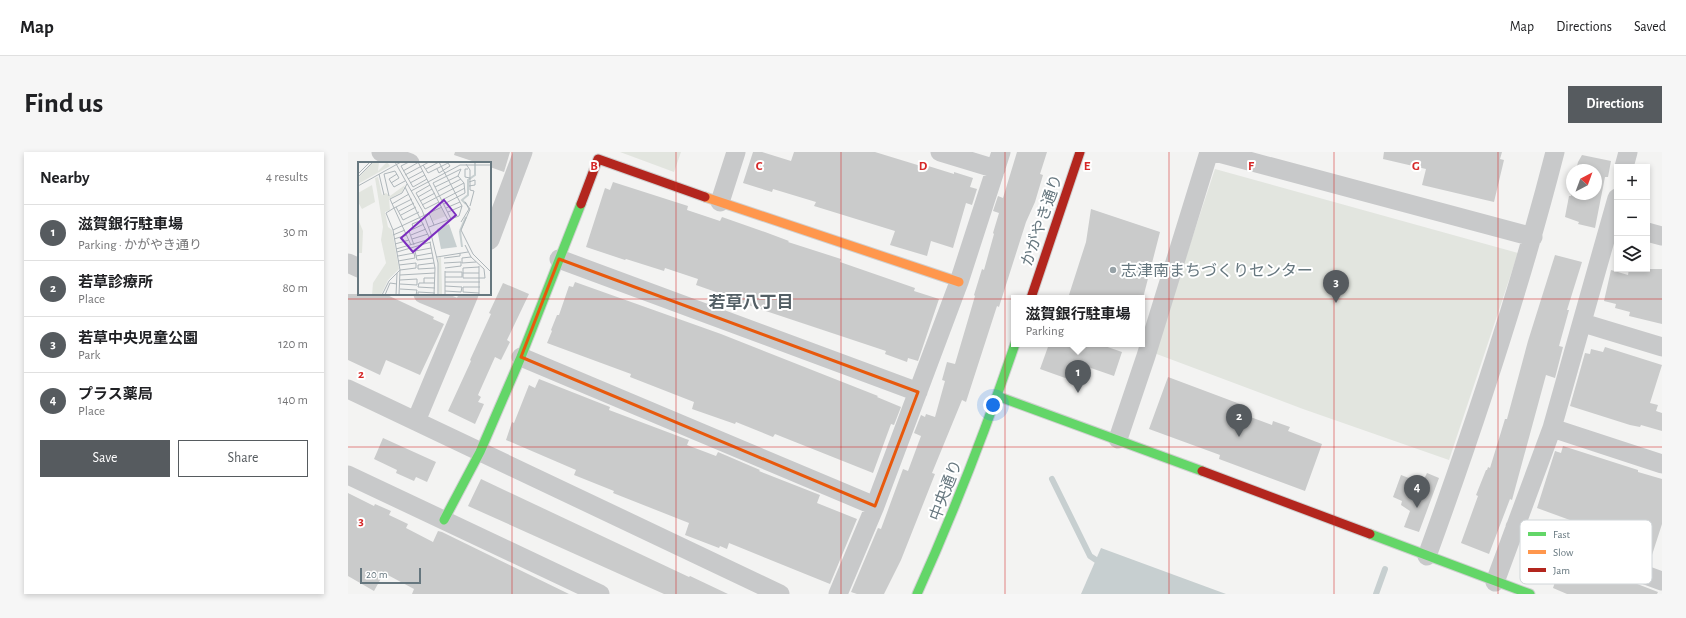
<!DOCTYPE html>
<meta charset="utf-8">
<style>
:root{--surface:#fff;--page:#f6f6f6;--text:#202124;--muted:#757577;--line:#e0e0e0;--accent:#565b5f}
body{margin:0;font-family:"Alegreya Sans","Noto Sans JP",sans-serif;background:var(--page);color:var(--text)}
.controls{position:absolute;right:12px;top:12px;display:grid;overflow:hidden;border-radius:0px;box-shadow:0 2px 6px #0003}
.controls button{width:36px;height:36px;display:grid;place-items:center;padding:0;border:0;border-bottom:1px solid var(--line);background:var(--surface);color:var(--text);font:20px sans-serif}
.compass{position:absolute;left:1218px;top:12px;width:36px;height:36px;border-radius:50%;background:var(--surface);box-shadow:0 2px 6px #0003;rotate:41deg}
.scale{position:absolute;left:12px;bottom:10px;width:61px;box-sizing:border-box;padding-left:4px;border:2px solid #66777f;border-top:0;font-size:11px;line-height:14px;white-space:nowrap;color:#66777f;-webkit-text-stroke:3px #fff;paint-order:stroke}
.you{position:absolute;left:645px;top:253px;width:14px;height:14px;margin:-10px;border:3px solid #fff;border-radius:50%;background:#1a73e8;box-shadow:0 0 0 6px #1a73e833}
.badge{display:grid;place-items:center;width:26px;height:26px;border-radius:50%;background:var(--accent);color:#fff;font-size:13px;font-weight:700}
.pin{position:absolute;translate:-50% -33px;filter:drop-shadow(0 1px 2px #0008)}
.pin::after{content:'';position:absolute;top:21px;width:14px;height:12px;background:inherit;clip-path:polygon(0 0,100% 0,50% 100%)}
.popup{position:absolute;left:663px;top:143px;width:134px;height:52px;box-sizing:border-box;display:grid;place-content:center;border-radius:0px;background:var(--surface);filter:drop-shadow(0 1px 3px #0005);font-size:13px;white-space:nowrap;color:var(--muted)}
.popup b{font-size:15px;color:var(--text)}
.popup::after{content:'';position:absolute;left:50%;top:100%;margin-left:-8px;border:8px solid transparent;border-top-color:var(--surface)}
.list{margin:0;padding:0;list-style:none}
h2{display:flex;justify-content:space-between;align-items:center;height:52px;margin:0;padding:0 16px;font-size:17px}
h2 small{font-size:13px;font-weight:400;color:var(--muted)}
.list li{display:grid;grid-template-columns:26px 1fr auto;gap:12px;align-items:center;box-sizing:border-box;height:56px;padding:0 16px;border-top:1px solid var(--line)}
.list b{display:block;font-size:15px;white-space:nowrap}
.list p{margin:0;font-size:13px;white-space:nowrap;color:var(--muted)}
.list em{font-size:13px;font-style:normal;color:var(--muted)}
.actions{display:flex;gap:8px;padding:12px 16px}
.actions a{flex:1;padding:9px 0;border:1px solid var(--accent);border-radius:0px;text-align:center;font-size:14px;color:var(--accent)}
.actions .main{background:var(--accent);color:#fff}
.icon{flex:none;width:22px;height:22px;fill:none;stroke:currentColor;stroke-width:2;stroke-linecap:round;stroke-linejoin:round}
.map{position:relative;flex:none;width:1314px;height:442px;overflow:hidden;border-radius:0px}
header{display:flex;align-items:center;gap:24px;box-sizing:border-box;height:56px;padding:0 20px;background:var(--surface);border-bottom:1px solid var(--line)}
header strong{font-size:19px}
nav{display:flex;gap:22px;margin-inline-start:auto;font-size:14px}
.intro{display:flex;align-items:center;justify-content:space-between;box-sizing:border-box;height:96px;padding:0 24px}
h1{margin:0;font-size:28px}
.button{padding:10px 18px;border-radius:0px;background:var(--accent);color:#fff;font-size:14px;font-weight:700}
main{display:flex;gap:24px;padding:0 24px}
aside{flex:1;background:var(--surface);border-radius:0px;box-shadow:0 2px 6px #0003}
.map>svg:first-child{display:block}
.green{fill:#e2e5df}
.water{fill:#c7cfd0}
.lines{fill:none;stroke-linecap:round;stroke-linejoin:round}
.stream{stroke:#c7cfd0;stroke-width:6}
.building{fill:#cacbcb}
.fast-casing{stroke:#cfd0d0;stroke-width:11}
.slow-casing{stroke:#cfd0d0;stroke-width:11}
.jam-casing{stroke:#cfd0d0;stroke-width:11}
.street{stroke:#c8c9ca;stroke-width:19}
.fast{stroke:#63d668;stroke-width:9}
.slow{stroke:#ff974d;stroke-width:9}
.jam{stroke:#b3261e;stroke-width:9}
.marked{fill:none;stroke:#e8590c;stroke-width:3;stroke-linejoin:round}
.grid{fill:none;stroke:#d62828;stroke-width:1;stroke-opacity:0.55}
.poi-dot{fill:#97a2a7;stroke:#fff;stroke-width:1.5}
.labels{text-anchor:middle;stroke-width:4;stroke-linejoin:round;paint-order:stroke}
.street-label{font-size:16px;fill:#66777f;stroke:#fff}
.poi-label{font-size:16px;fill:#66777f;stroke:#fff;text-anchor:start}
.neighbourhood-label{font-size:17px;font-weight:bold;fill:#535f65;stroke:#fff}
.inset-river{fill:none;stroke:#c7cfd0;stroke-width:2}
.inset-road{fill:none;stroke:#aeb6ba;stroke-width:1}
.view{fill:#7b2cbf;fill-opacity:0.15;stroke:#7b2cbf;stroke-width:2}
.inset-edge{fill:none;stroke:#66777f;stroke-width:2}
.key{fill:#fff;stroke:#d1d6d9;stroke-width:1}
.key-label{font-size:11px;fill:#66777f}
.grid-label{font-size:13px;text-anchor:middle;font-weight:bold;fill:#d62828;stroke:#fff;stroke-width:4;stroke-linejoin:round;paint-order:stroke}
</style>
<header>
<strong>Map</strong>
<nav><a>Map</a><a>Directions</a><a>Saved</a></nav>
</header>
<div class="intro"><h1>Find us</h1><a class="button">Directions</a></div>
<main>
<aside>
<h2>Nearby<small>4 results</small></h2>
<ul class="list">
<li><span class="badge">1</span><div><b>滋賀銀行駐車場</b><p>Parking · かがやき通り</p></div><em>30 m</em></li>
<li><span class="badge">2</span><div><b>若草診療所</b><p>Place</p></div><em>80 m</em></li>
<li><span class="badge">3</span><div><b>若草中央児童公園</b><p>Park</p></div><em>120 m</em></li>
<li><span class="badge">4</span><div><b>プラス薬局</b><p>Place</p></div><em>140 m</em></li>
</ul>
<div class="actions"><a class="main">Save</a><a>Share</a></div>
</aside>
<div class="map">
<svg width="1314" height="442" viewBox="0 0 1314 442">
<rect width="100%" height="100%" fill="#f3f3f2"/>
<!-- green -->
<path class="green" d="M 272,0 L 333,0 L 326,20 Z
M 867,17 L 1170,101 L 1101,308 L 955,257 L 806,201 Z"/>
<!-- water -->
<path class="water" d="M 753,396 L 878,442 L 733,442 Z"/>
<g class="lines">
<!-- stream -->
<path class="stream" d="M 704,327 L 742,404 L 748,408
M 1028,442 L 1037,417"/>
</g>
<!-- building -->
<path class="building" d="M 107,0 L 162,0 L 156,20 L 142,15 L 142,11 L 130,11 L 106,3 Z
M 405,0 L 414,0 L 443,9 L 446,0 L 527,0 L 576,15 L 577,13 L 606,22 L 606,20 L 625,26 L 622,35 L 629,37 L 624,53 L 618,51 L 605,96 L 583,89 L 579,104 L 542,93 L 547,79 L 466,54 L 468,50 L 425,37 L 424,40 L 395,31 Z
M 669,0 L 699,0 L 692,22 L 695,23 L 687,50 L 678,70 L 651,155 L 649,154 L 618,250 L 614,248 L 584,321 L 587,322 L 553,408 L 536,442 L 509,442 L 503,440 L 530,376 L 533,377 L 555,317 L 560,319 L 573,284 L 566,281 L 573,263 L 577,265 L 578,262 L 587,265 L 597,229 L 594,228 L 599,210 L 607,212 L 627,144 L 626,143 L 634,117 L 636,118 L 646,82 L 645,81 L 651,61 L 645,59 L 650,44 L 655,46 Z
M 1036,0 L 1154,0 L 1152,7 L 1156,8 L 1146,50 L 1074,33 L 1078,17 L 1035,7 Z
M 1234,3 L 1263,9 L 1260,25 L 1257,25 L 1247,76 L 1230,72 L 1231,70 L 1217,65 L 1221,44 L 1223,44 L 1224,39 L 1224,42 L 1248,42 L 1248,18 L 1228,18 L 1230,10 Z
M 265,30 L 340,54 L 339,58 L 372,69 L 374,65 L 417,80 L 441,89 L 440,90 L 493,107 L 492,110 L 567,136 L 566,139 L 591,147 L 570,209 L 560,206 L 559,210 L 537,202 L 538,199 L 385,148 L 385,146 L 348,133 L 350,127 L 317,116 L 316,119 L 278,107 L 277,108 L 238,95 L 257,36 L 262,38 Z
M 743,57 L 812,80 L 795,146 L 720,146 L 738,90 Z
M 1207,103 L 1234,110 L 1219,158 L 1221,158 L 1211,194 L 1215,195 L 1207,226 L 1198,223 L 1164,348 L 1162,347 L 1141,402 L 1113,391 L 1130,344 L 1128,343 L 1138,318 L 1139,318 L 1140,315 L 1142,316 L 1157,267 L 1159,267 L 1180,189 Z
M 1281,117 L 1314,117 L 1314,172 L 1281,164 L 1282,160 L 1267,156 L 1268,152 L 1256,149 L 1263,118 L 1280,123 Z
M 227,130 L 373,182 L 530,244 L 529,245 L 553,255 L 546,273 L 543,272 L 525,321 L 427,282 L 425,285 L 388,270 L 387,272 L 344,257 L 346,250 L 282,225 L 283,222 L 199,191 L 204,179 L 203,178 L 209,163 L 211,163 L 221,134 L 225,135 Z
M 155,131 L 181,142 L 159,188 L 162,190 L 153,208 L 147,205 L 130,243 L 133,245 L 130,250 L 136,252 L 127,272 L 100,259 L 123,209 L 122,208 L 143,162 L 141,161 Z
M 0,142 L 37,142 L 86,165 L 85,167 L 96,172 L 72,223 L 38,208 L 32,223 L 0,208 Z
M 701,192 L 751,192 L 774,200 L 766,224 L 740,215 L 734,232 L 692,217 Z
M 1257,195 L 1314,213 L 1302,251 L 1310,253 L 1308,259 L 1314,261 L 1314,279 L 1293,273 L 1292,275 L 1282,273 L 1222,254 L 1237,201 L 1242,202 L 1243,197 L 1255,200 Z
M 820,225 L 892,252 L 889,260 L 924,273 L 925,269 L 942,275 L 940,279 L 974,292 L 957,339 L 871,307 L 872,303 L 801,277 Z
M 191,227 L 262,255 L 261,258 L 338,287 L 341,288 L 339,293 L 368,304 L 370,300 L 412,318 L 411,319 L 472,343 L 469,351 L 509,367 L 482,432 L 381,391 L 379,397 L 372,394 L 371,396 L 337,383 L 341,371 L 265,341 L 266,339 L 226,323 L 228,318 L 158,288 L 164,270 L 166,271 L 181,233 L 187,236 Z
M 35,286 L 88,310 L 79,330 L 68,325 L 66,329 L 48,321 L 49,318 L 26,307 Z
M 1215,294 L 1290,318 L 1290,320 L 1314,327 L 1314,372 L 1304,403 L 1275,393 L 1272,402 L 1256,396 L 1260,385 L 1228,375 L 1230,371 L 1189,356 L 1207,299 L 1213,301 Z
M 1079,321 L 1091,326 L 1071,380 L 1056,375 L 1062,359 L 1053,353 L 1054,349 L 1045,345 L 1053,323 L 1074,331 Z
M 133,327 L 341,425 L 342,424 L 380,442 L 316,442 L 120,354 Z
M 0,341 L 26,354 L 27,352 L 43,359 L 41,363 L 60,372 L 58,376 L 85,390 L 90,379 L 94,380 L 221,442 L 64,442 L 66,437 L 36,421 L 26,439 L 0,424 Z
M 1185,394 L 1249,419 L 1250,417 L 1266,423 L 1310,440 L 1309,442 L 1219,442 L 1205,436 L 1207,430 L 1185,422 L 1187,417 L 1177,413 Z"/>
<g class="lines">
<!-- fast casing -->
<g class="fast-casing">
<path id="fast" d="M 649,244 L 854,319
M 96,368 L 132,300 L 173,205 L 233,52
M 1022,382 L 1182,442
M 569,442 C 606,360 638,277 667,192"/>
</g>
<!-- slow casing -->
<g class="slow-casing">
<path id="slow" d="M 357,45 L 611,130"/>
</g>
<!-- jam casing -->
<g class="jam-casing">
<path id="jam" d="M 233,52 L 250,7 L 357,45
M 683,146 L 732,0
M 854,319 L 1022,382"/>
</g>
<!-- street -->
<path class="street" d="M 33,0 L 62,11
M 592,0 L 648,17
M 867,0 L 1185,85
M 1276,15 L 1280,0
M 372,50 L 388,0
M 1299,80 L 1314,84
M 142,88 L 175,0
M 211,107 L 570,240
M 0,111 L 11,116
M 75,142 L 114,158
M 1235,171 L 1314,195
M 173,205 L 527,354
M 0,237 L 432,442
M 68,269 L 121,142
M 1204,276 L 1314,312
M 770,287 L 798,204 L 861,0
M 0,323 L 252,442
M 1167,375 L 1314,429
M 1079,404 C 1127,272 1172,137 1207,0
M 1147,430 L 1204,276 L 1269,46
M 490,442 L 527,354 L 611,130 L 653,0"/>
<!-- fast -->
<use href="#fast" class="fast"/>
<!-- slow -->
<use href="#slow" class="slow"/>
<!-- jam -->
<use href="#jam" class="jam"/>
</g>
<!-- marked area -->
<path class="marked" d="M 211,107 L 570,240 L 527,354 L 173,205 Z"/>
<!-- grid -->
<path class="grid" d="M 164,0 L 164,442M 328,0 L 328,442M 493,0 L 493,442M 657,0 L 657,442M 821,0 L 821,442M 986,0 L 986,442M 1150,0 L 1150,442M 0,147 L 1314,147M 0,295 L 1314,295"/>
<!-- markers -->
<circle class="poi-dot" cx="765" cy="118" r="4"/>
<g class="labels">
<!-- street labels -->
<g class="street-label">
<text transform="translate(693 68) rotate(-71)" y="6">かがやき通り</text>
<text transform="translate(597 338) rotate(-69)" y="6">中央通り</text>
</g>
<!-- poi labels -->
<g class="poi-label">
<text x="773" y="124">志津南まちづくりセンター</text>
</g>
<!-- neighbourhood labels -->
<g class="neighbourhood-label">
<text x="403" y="156">若草八丁目</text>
</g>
</g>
<!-- overview -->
<g transform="translate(10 10)">
<rect width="133" height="133" fill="#f3f3f2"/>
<path d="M 15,0 L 21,0 L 20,9 L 29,0 L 32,4 L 0,22 L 0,16 ZM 20,15 L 24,33 L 28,31 L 32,34 L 47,23 L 44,30 L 31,37 L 32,48 L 27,50 L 30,65 L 34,68 L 41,107 L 30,118 L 23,133 L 14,133 L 15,121 L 28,101 L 23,78 L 25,65 L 17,16 ZM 14,23 L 17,40 L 4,47 L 0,40 L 0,31 ZM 84,46 L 88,54 L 75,59 L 72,51 ZM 0,57 L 5,69 L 4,91 L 0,91 ZM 83,95 L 84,128 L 84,133 L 81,133 L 80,96 Z" fill="#e2e5df"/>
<path d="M 91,62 L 99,85 L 83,87 L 79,67 Z" fill="#c7cfd0"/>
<path class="inset-river" d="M 108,42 L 104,38 L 110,33 L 110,18 L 117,13 L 117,0M 102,69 L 104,85M 102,69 L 108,55"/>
<path class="inset-road" d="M 37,0 L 64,48 L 73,72 L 80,101 L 80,133M 51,0 L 43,4 L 55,25 L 69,17M 60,0 L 90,58M 108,2 L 112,8 L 112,28 L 116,29 L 112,44M 65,3 L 70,11 L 90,1M 68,7 L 81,0 L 104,44 L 101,54 L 71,65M 79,7 L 81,11 L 92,4 L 90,1M 110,7 L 107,7 L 107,15 L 112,16M 45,9 L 61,0M 0,12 L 12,0M 21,12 L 26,33M 26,12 L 37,9 L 41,16 L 33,21M 26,12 L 31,34M 39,12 L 31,17 L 36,25 L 47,19M 47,13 L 71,0M 0,15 L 15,0M 50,17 L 65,9M 111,20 L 117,18 L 117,23 L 111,24M 52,21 L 67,13M 72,23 L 58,31 L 67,47 L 81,40M 0,24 L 43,0M 77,25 L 100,14 L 103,7 L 75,21 L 93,57M 53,29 L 102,3 L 133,3M 80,29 L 103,17M 60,35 L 74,27M 84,38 L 107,26M 62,39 L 77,31M 34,42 L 51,32M 86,42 L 107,31 L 106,21 L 100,14M 64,43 L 106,21M 38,45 L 45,58 L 61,50M 88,46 L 102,40M 41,49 L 56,41M 90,50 L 104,44M 71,51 L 76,63M 43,53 L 58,45M 103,60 L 111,47 L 107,40 L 112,47 L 103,68 L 115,92 L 133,110M 56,67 L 54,62 L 64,58M 35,68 L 84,45M 35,73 L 47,68M 53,73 L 68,67M 36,77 L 49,73M 54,77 L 70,72M 72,80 L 77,106 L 76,133M 37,82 L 51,78M 53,83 L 36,46 L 54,37M 56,83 L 51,69 L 66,62M 107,83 L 113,95 L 126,107 L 127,116 L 105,116 L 105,106 L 121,105M 73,86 L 57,89 L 59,98 L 75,96M 38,87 L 72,77 L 47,25M 39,90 L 73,80M 40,94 L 56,91 L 57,96 L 40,99M 58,94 L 74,91M 79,95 L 110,90M 113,95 L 104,96 L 104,101 L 118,100M 86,96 L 102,94 L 102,91M 76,101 L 60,103 L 60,107 L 77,106M 86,101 L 103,100 L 103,104 L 87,106M 41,103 L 58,101 L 58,106 L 42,108 L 41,133M 87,110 L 104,110 L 104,115 L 87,115M 105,111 L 121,111M 42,113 L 77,111M 87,120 L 122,120M 66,121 L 66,116 L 77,116M 42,122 L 59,123 L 59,117 L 42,118M 77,126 L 60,125 L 61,121 L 77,121M 42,127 L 59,128 L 58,133M 87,129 L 103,130 L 104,125 L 87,124M 121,131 L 105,130 L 105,125 L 122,125M 24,133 L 31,119 L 42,108 L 35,68 L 28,51 L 36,46 L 32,37 L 44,31 L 49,22M 27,133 L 32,121 L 39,122M 38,133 L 39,111M 60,133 L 60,130 L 77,131M 87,133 L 87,109M 121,133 L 121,104"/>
<path class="view" d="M 86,38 L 98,53 L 55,90 L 43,76 Z"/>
<rect width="133" height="133" class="inset-edge"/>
</g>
<!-- legend -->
<rect x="1172" y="368" width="132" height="64" rx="6" class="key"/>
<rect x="1180" y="380" width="18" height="4" fill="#63d668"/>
<rect x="1180" y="398" width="18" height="4" fill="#ff974d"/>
<rect x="1180" y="416" width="18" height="4" fill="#b3261e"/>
<g class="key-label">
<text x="1205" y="386">Fast</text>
<text x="1205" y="404">Slow</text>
<text x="1205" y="422">Jam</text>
</g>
<g class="grid-label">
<text x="246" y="18">B</text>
<text x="411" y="18">C</text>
<text x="575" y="18">D</text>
<text x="739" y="18">E</text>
<text x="903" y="18">F</text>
<text x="1068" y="18">G</text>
<text x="13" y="226">2</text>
<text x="13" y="373">3</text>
</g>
</svg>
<div class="controls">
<button>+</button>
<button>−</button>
<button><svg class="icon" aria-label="layers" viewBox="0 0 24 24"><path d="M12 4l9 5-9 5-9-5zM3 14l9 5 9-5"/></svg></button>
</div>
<svg class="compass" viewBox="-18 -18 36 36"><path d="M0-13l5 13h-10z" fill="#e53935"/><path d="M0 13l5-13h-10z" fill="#757577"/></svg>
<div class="scale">20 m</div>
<div class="you"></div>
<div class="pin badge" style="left:730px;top:241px">1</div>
<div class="popup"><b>滋賀銀行駐車場</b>Parking</div>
<div class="pin badge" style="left:891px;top:285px">2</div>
<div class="pin badge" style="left:988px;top:151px">3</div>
<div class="pin badge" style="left:1069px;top:356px">4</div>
</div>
</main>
